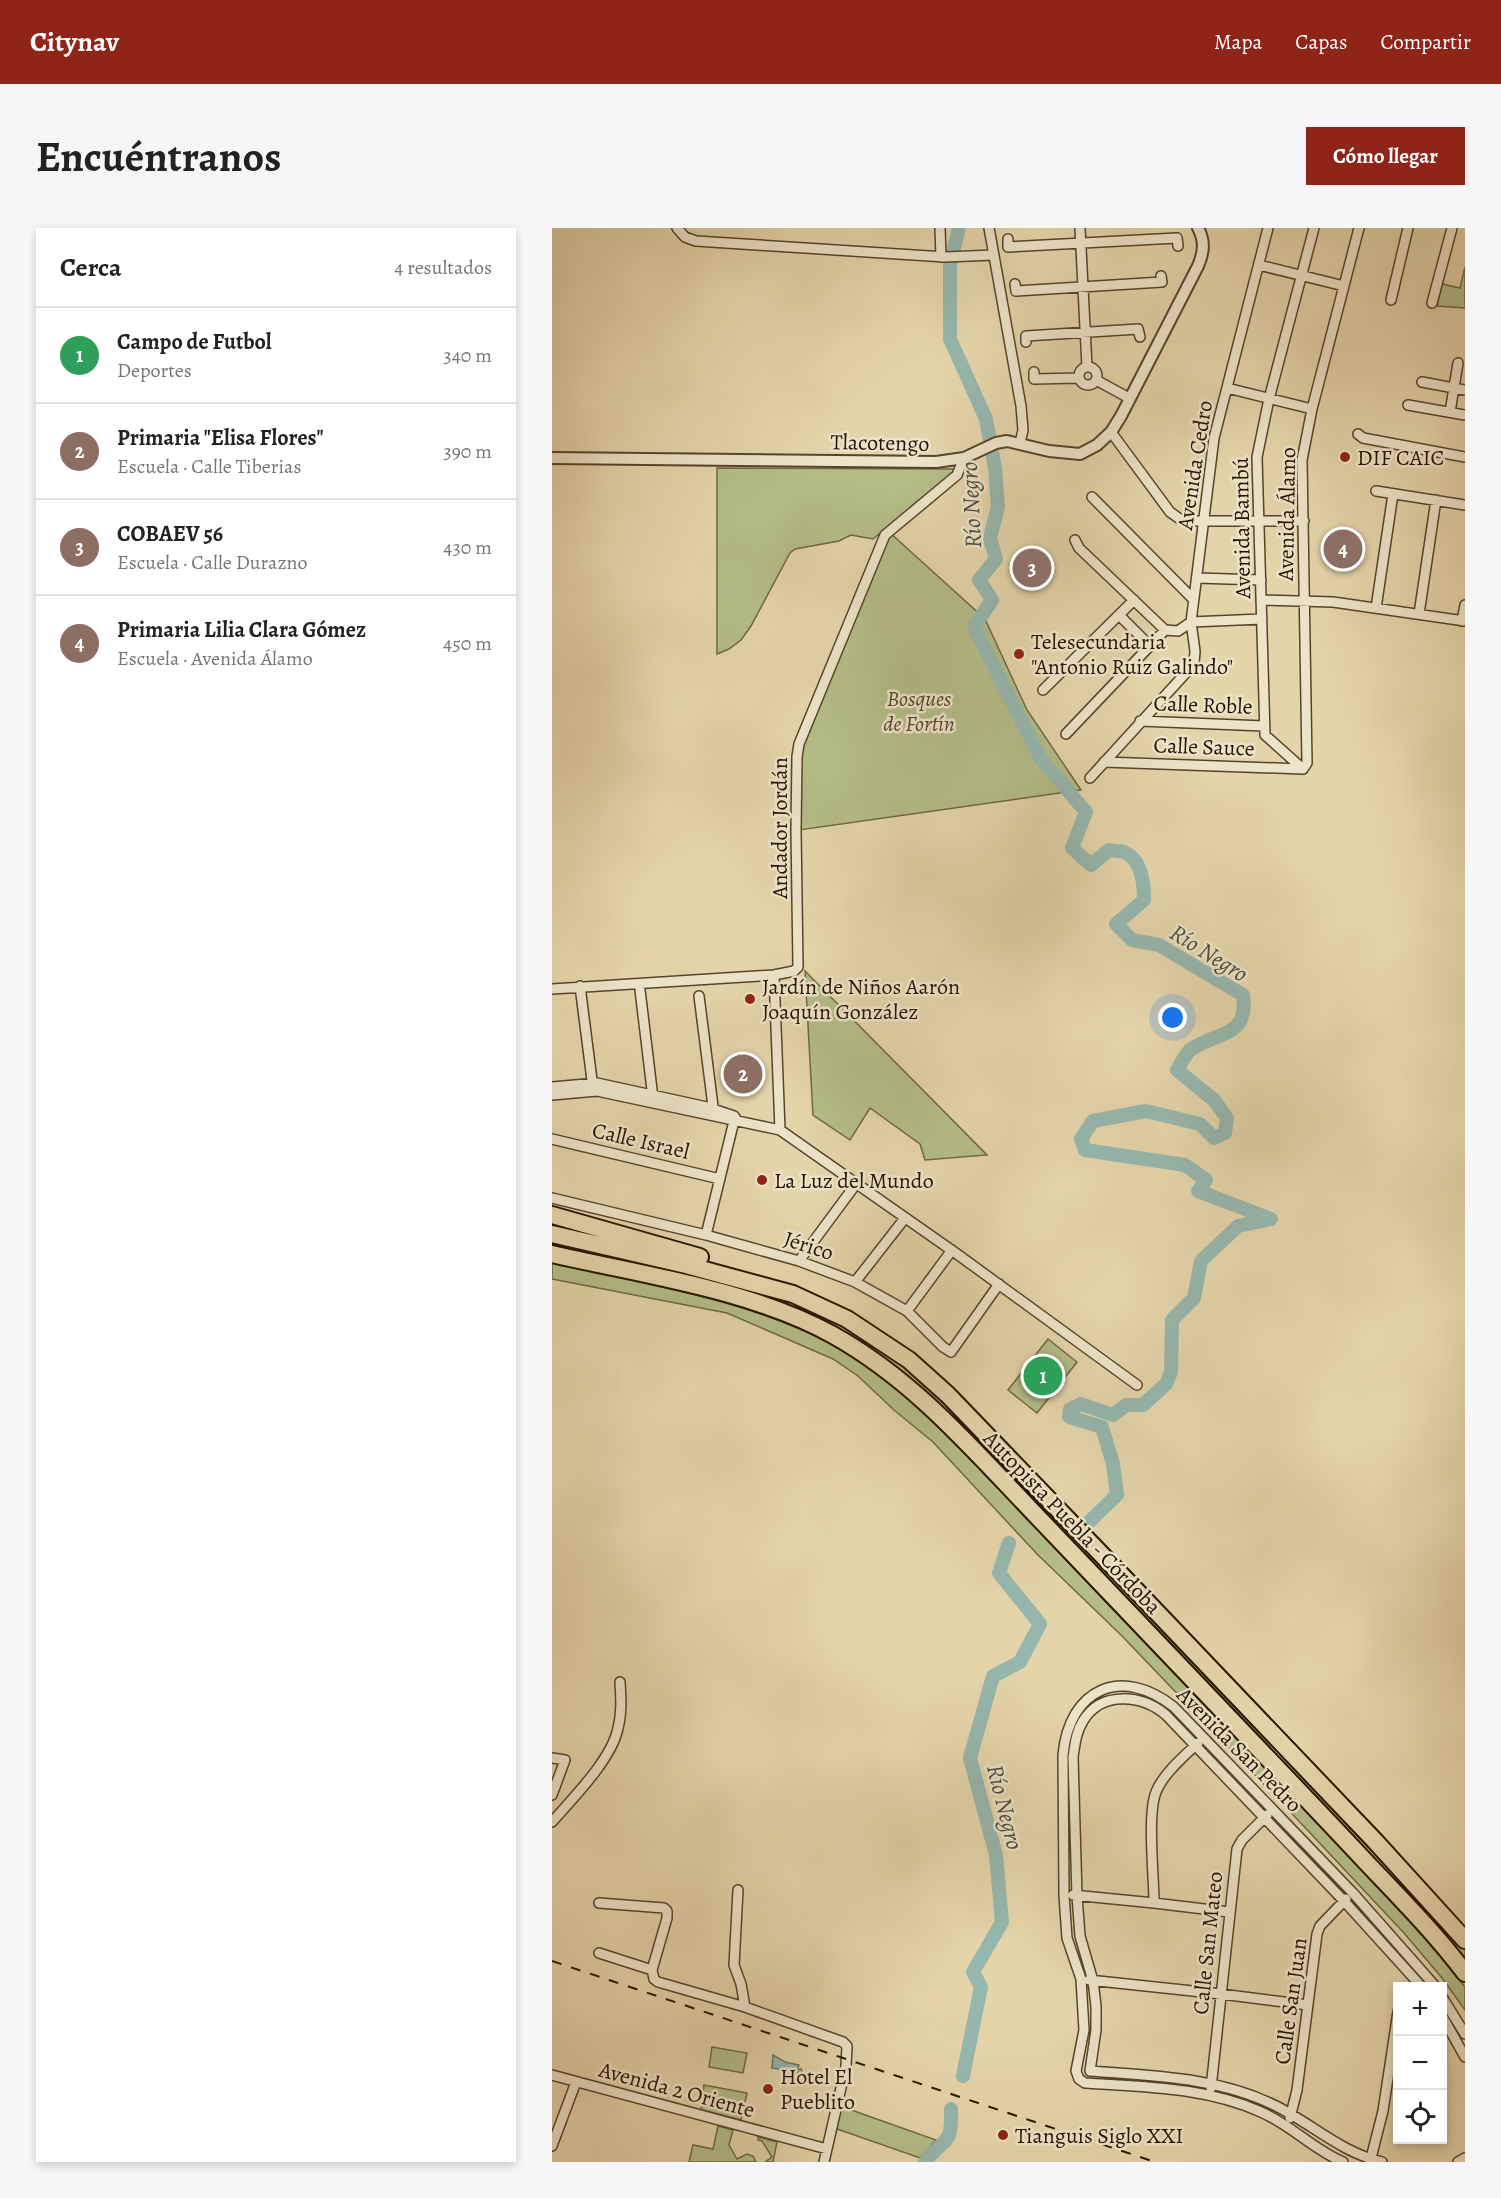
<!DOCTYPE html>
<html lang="es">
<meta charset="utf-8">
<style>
:root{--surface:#fff;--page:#f6f6f6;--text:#222;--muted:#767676;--line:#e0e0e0;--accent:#8f2418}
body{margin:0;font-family:Alegreya,serif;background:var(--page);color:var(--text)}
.controls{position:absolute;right:18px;bottom:18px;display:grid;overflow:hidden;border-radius:0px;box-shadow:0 3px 9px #0003}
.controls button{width:54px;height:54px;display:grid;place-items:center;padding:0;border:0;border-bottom:2px solid var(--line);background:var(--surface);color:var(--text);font:30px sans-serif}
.you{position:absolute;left:621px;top:790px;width:21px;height:21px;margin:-15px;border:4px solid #fff;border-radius:50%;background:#1a73e8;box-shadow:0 0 0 9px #1a73e833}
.badge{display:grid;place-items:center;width:39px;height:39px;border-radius:50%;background:var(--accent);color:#fff;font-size:20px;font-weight:700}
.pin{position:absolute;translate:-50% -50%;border:3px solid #fff;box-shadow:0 2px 6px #0006}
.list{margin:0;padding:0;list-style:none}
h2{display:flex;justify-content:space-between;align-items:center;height:78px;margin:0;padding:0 24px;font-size:26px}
h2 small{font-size:20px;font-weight:400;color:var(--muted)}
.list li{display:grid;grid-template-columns:39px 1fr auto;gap:18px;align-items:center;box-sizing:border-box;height:96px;padding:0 24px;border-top:2px solid var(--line)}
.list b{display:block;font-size:22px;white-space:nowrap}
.list p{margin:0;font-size:20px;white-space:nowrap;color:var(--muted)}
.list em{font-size:20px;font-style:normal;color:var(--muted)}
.icon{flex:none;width:33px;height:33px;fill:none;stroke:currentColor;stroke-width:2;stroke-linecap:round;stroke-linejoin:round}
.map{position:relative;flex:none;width:913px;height:1934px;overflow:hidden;border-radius:0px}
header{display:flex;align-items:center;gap:36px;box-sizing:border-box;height:84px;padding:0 30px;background:var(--accent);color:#fff}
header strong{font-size:28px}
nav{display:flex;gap:33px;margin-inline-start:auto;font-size:21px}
.intro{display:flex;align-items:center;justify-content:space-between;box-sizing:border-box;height:144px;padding:0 36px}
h1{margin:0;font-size:42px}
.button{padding:15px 27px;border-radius:0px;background:var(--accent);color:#fff;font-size:21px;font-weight:700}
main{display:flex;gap:36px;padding:0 36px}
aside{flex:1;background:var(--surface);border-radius:0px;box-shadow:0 3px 9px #0003}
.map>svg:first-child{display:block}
.green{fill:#b4bd88;stroke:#6e6844;stroke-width:1.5}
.water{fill:#96b7ae;stroke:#6a7668;stroke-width:1.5}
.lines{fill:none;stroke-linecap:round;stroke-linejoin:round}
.river{stroke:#96b7ae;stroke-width:14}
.minor-casing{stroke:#56442a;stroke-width:12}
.tertiary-casing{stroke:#56442a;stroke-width:14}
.motorway-casing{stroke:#271400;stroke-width:20}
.minor{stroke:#ede3c8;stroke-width:9}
.tertiary{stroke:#ede3c8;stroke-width:10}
.motorway{stroke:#e4d4aa;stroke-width:16}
.rail{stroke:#271400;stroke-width:2;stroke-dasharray:10 10;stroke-linecap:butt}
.poi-dot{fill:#8f2418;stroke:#ede3c8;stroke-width:2}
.labels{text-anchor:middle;stroke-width:5;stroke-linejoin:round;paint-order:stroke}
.street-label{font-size:22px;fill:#271400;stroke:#ede3c8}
.poi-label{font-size:22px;fill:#271400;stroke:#ede3c8;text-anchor:start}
.park-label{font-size:22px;font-style:italic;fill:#514729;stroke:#ede3c8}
.water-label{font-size:24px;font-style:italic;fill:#4e4d3d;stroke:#ede3c8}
</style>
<header>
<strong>Citynav</strong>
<nav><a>Mapa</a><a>Capas</a><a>Compartir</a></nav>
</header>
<div class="intro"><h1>Encuéntranos</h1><a class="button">Cómo llegar</a></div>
<main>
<aside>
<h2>Cerca<small>4 resultados</small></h2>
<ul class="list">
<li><span class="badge" style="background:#2e9e5b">1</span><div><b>Campo de Futbol</b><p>Deportes</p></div><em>340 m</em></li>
<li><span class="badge" style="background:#8d6e63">2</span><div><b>Primaria &quot;Elisa Flores&quot;</b><p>Escuela · Calle Tiberias</p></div><em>390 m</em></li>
<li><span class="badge" style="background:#8d6e63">3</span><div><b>COBAEV 56</b><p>Escuela · Calle Durazno</p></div><em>430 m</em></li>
<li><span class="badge" style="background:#8d6e63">4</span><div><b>Primaria Lilia Clara Gómez</b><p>Escuela · Avenida Álamo</p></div><em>450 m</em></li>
</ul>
</aside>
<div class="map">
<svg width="913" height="1934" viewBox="0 0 913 1934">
<rect width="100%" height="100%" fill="#e4d4aa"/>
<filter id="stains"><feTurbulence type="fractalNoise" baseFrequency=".00333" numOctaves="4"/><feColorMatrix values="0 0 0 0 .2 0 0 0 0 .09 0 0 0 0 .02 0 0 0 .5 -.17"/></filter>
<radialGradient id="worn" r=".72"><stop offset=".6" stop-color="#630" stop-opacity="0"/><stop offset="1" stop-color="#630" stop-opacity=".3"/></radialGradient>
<!-- green -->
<path class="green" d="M 913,39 L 913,80 L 885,78 L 890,56 L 908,60 Z
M 165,240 L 401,241 L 402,245 L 321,311 L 299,307 L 287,313 L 243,321 L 238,325 L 199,398 L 189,412 L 177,421 L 165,426 Z
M 336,303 L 433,391 L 475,482 L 529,562 L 247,602 L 247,516 Z
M 253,743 L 435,927 L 373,932 L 368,916 L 318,880 L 298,912 L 261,887 Z
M 0,1012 L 214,1063 L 293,1097 L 362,1143 L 883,1683 L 913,1720 L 913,1737 L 381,1173 L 288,1105 L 0,1021 Z
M 0,1034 C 93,1056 208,1074 290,1122 C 345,1154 390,1199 433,1245 C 468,1281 502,1317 536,1353 C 650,1474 766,1594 880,1715 L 913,1759 L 913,1782 L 890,1750 L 852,1705 L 730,1575 L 570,1408 L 485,1326 L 381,1214 L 342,1182 L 306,1148 L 281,1131 L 175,1085 L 0,1051 Z
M 496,1111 L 525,1134 L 485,1185 L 456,1162 Z
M 160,1819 L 195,1825 L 191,1845 L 157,1839 Z
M 152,1857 L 195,1865 L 189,1892 L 149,1882 Z
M 288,1878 L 384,1912 L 368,1930 L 285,1901 Z
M 166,1898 L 181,1902 L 177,1917 L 185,1931 L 195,1926 L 201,1928 L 204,1934 L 137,1934 L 141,1917 L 161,1921 Z
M 206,1909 L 225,1914 L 221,1934 L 213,1934 L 220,1929 L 210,1913 L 206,1912 Z"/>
<!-- water -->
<path class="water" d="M 221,1827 L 233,1834 L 247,1837 L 245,1842 L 249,1841 L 251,1846 L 248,1847 L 244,1844 L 240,1846 L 231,1842 L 220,1840 Z"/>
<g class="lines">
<!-- river -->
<path class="river" d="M 407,0 L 398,36 L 398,111 L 434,191 L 443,240 L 446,279 L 438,310 L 444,331 L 427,352 L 440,372 L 422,399 L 489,531 L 534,584 L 520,620 L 539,637 L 557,622 C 561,623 568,623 572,624 C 590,631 592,656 592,672 L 564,696 L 580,712 L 607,717 L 691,767 C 697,811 664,803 638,822 C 633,827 629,836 625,842 L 662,872 L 675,890 L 673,905 L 662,910 L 648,896 L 594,883 L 541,893 L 529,911 L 533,922 L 633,937 L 654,952 L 646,963 L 719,991 L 686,998 L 649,1033 L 642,1070 L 620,1092 L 619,1144 L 614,1156 L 591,1177 L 574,1177 L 561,1187 L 529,1176 L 518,1181 L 517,1189 L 550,1199 L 561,1236 L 565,1267 L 538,1293
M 411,1848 L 429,1759 L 421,1744 L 450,1694 L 444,1627 L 418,1530 L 441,1448 L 468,1434 L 488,1396 L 447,1345 L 457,1315
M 373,1934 C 393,1907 400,1921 399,1881"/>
<!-- minor casing -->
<g class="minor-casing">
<path id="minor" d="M 125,0 L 133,9 L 144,13 L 393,29 L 442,27
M 388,0 L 389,29
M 437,0 L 469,178 L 471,202 L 468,215
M 528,0 L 535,139
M 456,11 L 456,19 L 625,10 L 626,18
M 707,37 L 792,58
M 463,56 L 464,63 L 610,54 L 609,48
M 839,72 L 856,0
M 880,75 L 900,0
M 474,114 L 474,108 L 586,101 L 588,109
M527 148a9 9 0 1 1 18 0a9 9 0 1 1-18 0Z
M 482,144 L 482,151 L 527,150
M 544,152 L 577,170
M 870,154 L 913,162
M 675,160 L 760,181
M 856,177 L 913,187
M 898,184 L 906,135
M 559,204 L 618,284 L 628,291 L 638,293 L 752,293
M 806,206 L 811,210 L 913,229
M 824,263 L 913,277
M 540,269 L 641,371
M 523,312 L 527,320 L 613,402 L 626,403 L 639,394 L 710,391
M 645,350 L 709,352
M 709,372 L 781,374 L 913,393
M 824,380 L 841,266
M 867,386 L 884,272
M 567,387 L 598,418
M 910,393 L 913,377
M 491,462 L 582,372
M 588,493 L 712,498
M 514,506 L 613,402
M 552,534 L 751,541
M 751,541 L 713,507 L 705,229 L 717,171 L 762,0
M 751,541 L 755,535 L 750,232 L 760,181 L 807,0
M 538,550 L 642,436 L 643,423 L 639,394 L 662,210 L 716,0
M 222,747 L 228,902
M 28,758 L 41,860
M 0,761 L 222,747 L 242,743 L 246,739 L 244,602 L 245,529 L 247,516 L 333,307 L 405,247 L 412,230
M 88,762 L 101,870
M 147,768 L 162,886
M 0,859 L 45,855 L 155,879 L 182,888
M 0,867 L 45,863 L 228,902 L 405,1026 L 585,1157
M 0,911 L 168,951
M 0,970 L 154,1007 L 247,1033 L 303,1054 L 355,1083 L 391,1119 L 399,1124 L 447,1056
M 154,1007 L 183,889
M 247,1033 L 304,956
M 303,1054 L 353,990
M 355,1083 L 400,1022
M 0,1530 L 13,1532 L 0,1567
M 0,1594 C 21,1570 60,1531 66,1500 C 70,1485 69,1470 68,1454
M 186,1662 L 182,1737 L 189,1756 L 193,1779
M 521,1667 L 602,1675 L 677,1684
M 47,1675 L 112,1680 L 115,1683 L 115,1690 L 100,1742 L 102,1751 L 106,1754 L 193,1779 L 291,1814 L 295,1818 L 294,1838 L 272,1934
M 602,1675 C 602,1648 595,1586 604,1564 C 611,1546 632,1528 646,1515
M 47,1725 L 100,1742
M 537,1752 L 669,1766 L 756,1777
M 890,1769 L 913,1806
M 890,1788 L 913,1829
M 538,1843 L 544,1802 L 544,1778 L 541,1753 L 528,1708 L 525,1668 L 521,1529 C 523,1516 524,1504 531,1493 C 550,1462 590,1467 614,1487 L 792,1673 L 869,1758
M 538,1843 C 600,1848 665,1849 722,1877 C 759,1895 788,1924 830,1934
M 0,1847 L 275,1921
M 659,1860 L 685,1621 L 690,1612 L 715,1587
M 738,1890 L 745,1862 L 765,1706 L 768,1698 L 794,1671
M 0,1918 L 24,1854
M 791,1934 C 762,1922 739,1897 709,1884 C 654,1859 593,1859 533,1855 L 527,1851 L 524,1843 L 532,1802 L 529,1751 L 515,1710 L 512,1667 L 511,1527 C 517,1461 569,1437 622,1479 L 801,1665 L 883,1758
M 818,1934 L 831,1883 L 846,1784
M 906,1934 L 913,1930"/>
</g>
<!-- tertiary casing -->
<g class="tertiary-casing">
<path id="tertiary" d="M 0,230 L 384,234 L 412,230 L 444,215 L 455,213 L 497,223 L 528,226 L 545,217 L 559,204 L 569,188 L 646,38 C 652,24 653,13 646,0"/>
</g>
<!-- motorway casing -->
<g class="motorway-casing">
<path id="motorway" d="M 0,987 L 148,1029
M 0,1006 L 134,1037 L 241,1066 L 295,1091 L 357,1132 L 396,1167 L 577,1355 L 823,1613 L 913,1712
M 0,1026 C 91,1047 200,1062 281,1107 C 360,1151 417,1217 478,1281 C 533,1339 589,1397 644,1455 C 700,1514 757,1573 813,1633 C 847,1669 883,1705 913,1745"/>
</g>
<!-- minor -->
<use href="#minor" class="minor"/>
<!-- tertiary -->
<use href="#tertiary" class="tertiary"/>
<!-- motorway -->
<use href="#motorway" class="motorway"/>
<!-- rail -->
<path class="rail" d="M 0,1733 L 603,1934"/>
</g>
<!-- markers -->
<g class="poi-dot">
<circle cx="793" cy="229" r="6"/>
<circle cx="467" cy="426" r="6"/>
<circle cx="198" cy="771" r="6"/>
<circle cx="210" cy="952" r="6"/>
<circle cx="216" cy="1861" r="6"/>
<circle cx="451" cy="1907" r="6"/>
</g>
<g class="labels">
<!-- street labels -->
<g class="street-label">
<text transform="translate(328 214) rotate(1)" y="8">Tlacotengo</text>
<text transform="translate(642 237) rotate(-81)" y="8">Avenida Cedro</text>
<text transform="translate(734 286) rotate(-89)" y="8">Avenida Álamo</text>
<text transform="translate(689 300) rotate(-91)" y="8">Avenida Bambú</text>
<text transform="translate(651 476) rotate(2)" y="8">Calle Roble</text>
<text transform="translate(652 518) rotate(2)" y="8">Calle Sauce</text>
<text transform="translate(227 600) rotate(-90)" y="8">Andador Jordán</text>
<text transform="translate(89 912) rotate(13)" y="8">Calle Israel</text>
<text transform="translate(257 1017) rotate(18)" y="8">Jérico</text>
<text transform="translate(521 1294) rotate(46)" y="8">Autopista Puebla - Córdoba</text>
<text transform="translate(688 1521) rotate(45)" y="8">Avenida San Pedro</text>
<text transform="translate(655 1715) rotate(-84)" y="8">Calle San Mateo</text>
<text transform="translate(738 1773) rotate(-82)" y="8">Calle San Juan</text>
<text transform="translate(125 1861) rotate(15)" y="8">Avenida 2 Oriente</text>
</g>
<!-- poi labels -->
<g class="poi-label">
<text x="805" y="237">DIF CAIC</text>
<text x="479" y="421">Telesecundaria<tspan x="479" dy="25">"Antonio Ruiz Galindo"</tspan></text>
<text x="210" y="766">Jardín de Niños Aarón<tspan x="210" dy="25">Joaquín González</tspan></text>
<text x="222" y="960">La Luz del Mundo</text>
<text x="228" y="1856">Hotel El<tspan x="228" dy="25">Pueblito</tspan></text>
<text x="463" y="1915">Tianguis Siglo XXI</text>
</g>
<!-- park labels -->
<g class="park-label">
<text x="367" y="478">Bosques<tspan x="367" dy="25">de Fortín</tspan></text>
</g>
<!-- water labels -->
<g class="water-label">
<text transform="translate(419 277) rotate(-93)" y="8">Río Negro</text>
<text transform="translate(657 725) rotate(32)" y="8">Río Negro</text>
<text transform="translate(453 1579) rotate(76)" y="8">Río Negro</text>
</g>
</g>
<rect width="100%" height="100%" filter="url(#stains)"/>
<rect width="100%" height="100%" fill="url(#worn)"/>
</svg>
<div class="controls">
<button>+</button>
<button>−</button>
<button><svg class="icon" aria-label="locate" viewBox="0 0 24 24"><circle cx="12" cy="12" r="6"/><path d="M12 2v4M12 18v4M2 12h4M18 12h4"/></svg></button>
</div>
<div class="you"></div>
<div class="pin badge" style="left:491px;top:1148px;background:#2e9e5b">1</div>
<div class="pin badge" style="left:191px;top:846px;background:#8d6e63">2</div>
<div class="pin badge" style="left:480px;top:340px;background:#8d6e63">3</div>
<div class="pin badge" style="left:791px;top:321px;background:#8d6e63">4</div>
</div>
</main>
